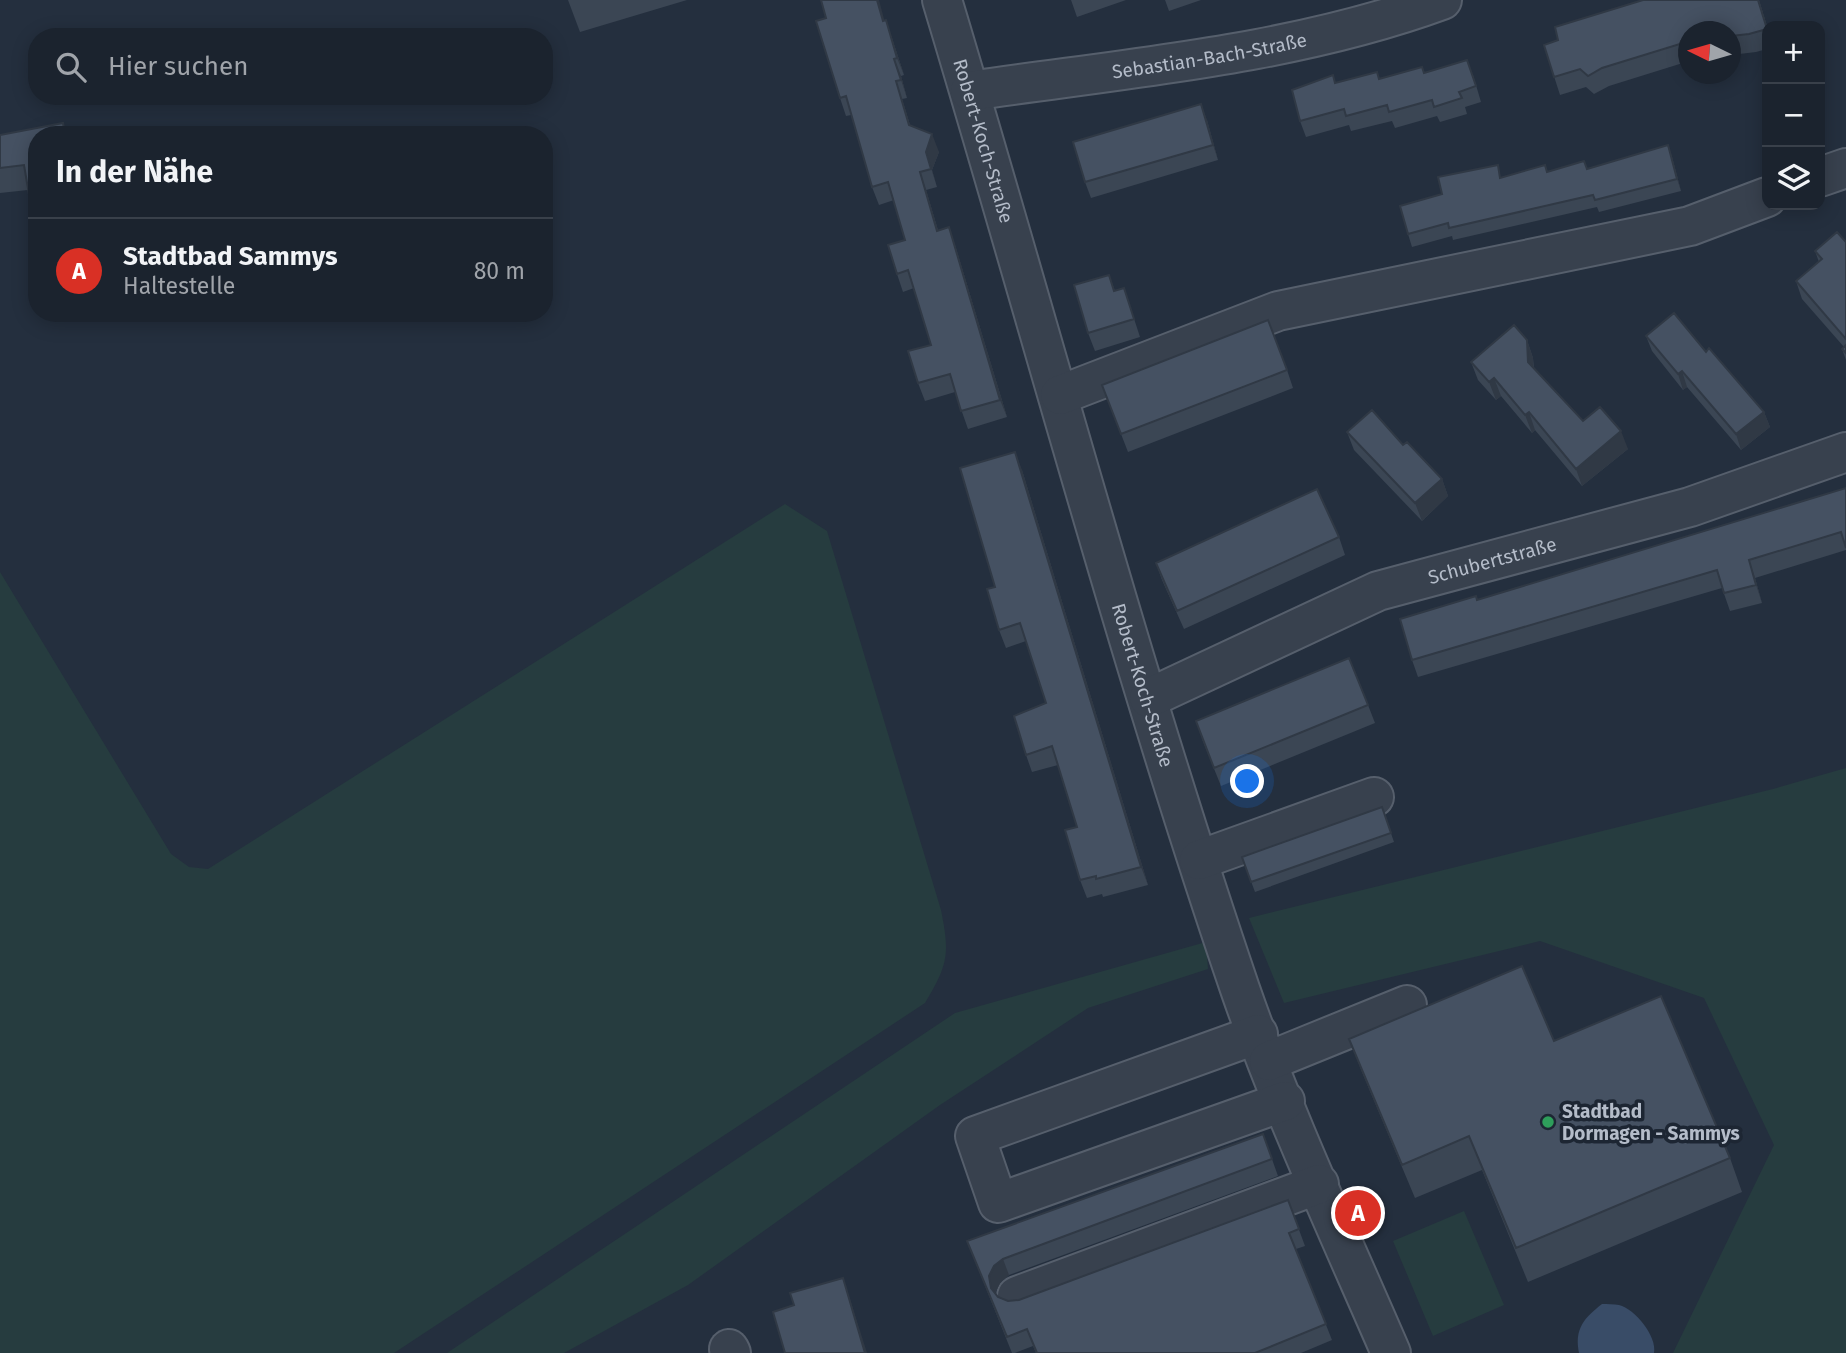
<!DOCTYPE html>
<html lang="de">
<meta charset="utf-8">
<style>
:root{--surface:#1b232e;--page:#242b36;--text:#f1f3f6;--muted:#a0a4aa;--line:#39404a;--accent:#d93025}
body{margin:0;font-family:"Fira Sans",sans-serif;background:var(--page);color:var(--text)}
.controls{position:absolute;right:21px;top:21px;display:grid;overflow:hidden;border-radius:14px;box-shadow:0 4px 18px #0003}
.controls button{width:63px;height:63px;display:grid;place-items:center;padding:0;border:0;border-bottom:2px solid var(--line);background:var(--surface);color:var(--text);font:35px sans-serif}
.compass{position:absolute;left:1678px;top:21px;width:63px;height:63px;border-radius:50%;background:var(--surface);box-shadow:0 4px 18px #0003;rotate:275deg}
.you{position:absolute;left:1248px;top:782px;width:24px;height:24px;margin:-18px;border:5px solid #fff;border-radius:50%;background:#1a73e8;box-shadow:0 0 0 10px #1a73e833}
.badge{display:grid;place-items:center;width:46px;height:46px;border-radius:50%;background:var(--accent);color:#fff;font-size:23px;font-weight:700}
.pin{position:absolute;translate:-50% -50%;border:4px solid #fff;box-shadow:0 2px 7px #0006}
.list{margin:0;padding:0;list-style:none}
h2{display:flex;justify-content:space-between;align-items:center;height:91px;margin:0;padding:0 28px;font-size:30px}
h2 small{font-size:23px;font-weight:400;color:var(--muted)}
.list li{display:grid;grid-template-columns:46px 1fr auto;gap:21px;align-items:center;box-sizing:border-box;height:105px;padding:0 28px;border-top:2px solid var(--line)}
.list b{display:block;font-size:26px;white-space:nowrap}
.list p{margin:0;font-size:23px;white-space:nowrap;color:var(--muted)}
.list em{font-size:23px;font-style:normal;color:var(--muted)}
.icon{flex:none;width:38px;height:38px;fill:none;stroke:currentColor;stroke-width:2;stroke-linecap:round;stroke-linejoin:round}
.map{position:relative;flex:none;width:1846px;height:1353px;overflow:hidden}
.search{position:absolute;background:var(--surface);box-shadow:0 4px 18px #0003;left:28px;top:28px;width:525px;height:77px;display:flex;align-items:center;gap:18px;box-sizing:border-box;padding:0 24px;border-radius:28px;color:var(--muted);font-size:26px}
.panel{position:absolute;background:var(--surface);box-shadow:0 4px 18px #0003;left:28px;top:126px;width:525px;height:196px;border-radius:28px}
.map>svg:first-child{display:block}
.green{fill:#263c3f}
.water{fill:#394c67}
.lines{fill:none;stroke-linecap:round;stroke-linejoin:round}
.minor-casing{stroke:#565f6c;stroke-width:42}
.minor{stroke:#38414e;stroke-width:38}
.wall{fill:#3b4654}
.shaded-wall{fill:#303945}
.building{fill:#455162;stroke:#303945;stroke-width:2}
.leisure-dot{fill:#2e9e5b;stroke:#1d2633;stroke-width:2.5}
.labels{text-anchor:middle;stroke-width:7;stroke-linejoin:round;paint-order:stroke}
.street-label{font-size:19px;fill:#b4bcc9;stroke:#1d2633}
.poi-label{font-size:19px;font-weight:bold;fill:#b4bcc9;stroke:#1d2633;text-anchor:start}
</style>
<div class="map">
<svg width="1846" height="1353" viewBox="0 0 1846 1353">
<rect width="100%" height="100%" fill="#242f3e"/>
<!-- green -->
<path class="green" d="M 785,504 L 827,531 L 941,910 C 950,954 948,965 925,1003 L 394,1353 L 0,1353 L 0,572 L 171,854 L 189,867 L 208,869 Z
M 1846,768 L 1846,1353 L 1673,1353 L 1774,1145 L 1704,998 L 1540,941 L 1284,1003 L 1249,918 L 1773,789 Z
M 1206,942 L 1208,969 L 1088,1008 L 940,1105 L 688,1285 L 564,1353 L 447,1353 L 955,1013 Z
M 1464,1211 L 1504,1305 L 1433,1336 L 1393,1241 Z"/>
<!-- water -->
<path class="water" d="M 1602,1304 C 1607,1304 1614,1304 1619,1305 C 1635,1309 1657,1336 1654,1353 L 1579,1353 C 1574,1329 1584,1318 1602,1304 Z"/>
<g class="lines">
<!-- minor casing -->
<g class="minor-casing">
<g id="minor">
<path id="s1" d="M 942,0 C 1041,329 1129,663 1240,989 C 1283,1113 1339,1233 1391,1353"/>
<path id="s2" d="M 970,91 C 1127,68 1292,55 1442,0"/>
<path d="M 1820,177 L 1846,168"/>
<path d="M 1060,395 L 1278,311 L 1690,226 L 1767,197"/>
<path id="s3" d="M 1149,698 L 1378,591 L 1690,507 L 1846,452"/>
<path d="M 1199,860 L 1374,797"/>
<path d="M 1258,1034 L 975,1136 L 998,1203 L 1285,1101"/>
<path d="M 1269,1061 L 1407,1005"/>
<path d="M 1017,1296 L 1319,1184"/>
<path d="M 729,1349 L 731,1353"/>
</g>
</g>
<!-- minor -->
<use href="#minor" class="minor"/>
</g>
<!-- wall -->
<path class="wall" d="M 568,0 L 687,0 L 580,32 Z
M 1071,0 L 1126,0 L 1077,17 Z
M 1165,0 L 1201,0 L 1169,11 Z
M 1643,0 L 1759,0 L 1767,26 L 1767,49 L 1756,52 L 1731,55 L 1731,32 L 1689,32 L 1689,59 L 1686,62 L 1609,86 L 1594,94 L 1586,87 L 1560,95 L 1544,45 L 1558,40 L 1555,27 Z
M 826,18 L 884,20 L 892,38 L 904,75 L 901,76 L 907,98 L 902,99 L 910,125 L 939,152 L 932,170 L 937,187 L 926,190 L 938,230 L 949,227 L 955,245 L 1007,417 L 968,429 L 955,392 L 925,401 L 918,383 L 931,345 L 914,288 L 903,292 L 897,274 L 905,240 L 894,200 L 879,205 L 872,187 L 851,115 L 846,116 L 840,98 Z
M 1424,73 L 1473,75 L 1481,102 L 1465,107 L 1467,114 L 1440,122 L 1437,116 L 1395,128 L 1392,121 L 1351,131 L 1349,125 L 1306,137 L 1300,121 L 1335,83 Z
M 1207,120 L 1218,160 L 1091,198 L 1085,182 Z
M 0,135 L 37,135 L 37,222 L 31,206 L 28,190 L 0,193 Z
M 1668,145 L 1672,157 L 1681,191 L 1599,212 L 1597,207 L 1453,240 L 1452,236 L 1412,247 L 1408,234 L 1502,178 L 1547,172 L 1587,169 Z
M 1846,242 L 1846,360 L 1842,349 L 1844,347 L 1802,299 L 1796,281 L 1819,262 L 1815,251 Z
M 1109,275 L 1115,291 L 1124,288 L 1140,337 L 1095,351 L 1088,333 Z
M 1646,336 L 1706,352 L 1764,412 L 1770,427 L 1741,450 L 1687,387 L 1683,390 L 1652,351 Z
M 1527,340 L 1533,358 L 1534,368 L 1583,421 L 1628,449 L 1582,486 L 1535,430 L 1532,433 L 1501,396 L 1496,400 L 1478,380 L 1471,362 Z
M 1287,370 L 1293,388 L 1128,452 L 1102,385 Z
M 1347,432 L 1403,445 L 1442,479 L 1448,496 L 1422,521 L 1354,450 Z
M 1022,470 L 1148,885 L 1103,897 L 1102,894 L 1087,898 L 1080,880 L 1077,827 L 1058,765 L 1032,772 L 1026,755 L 1046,703 L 1026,641 L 1006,648 L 999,630 L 995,587 Z
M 1846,488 L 1846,550 L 1755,578 L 1762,603 L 1730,611 L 1722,588 L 1418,677 L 1412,660 L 1477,600 Z
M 1339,537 L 1345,555 L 1184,629 L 1162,580 L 1156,563 Z
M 1368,705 L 1375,723 L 1221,786 L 1202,739 Z
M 1382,807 L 1394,842 L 1255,892 L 1242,857 Z
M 1349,1039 L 1554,1041 L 1730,1158 L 1742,1192 L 1528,1282 L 1482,1170 L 1415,1198 L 1362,1072 Z
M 1263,1134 L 1278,1176 L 1009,1275 L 1000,1283 L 995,1293 L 998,1297 L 1008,1301 L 1019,1300 L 1288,1200 L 1305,1246 L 1296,1249 L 1332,1340 L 1301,1353 L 1036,1353 L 1033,1346 L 1015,1353 L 1012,1353 L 967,1241 Z"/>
<!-- shaded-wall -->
<path class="shaded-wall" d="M 877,0 L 879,0 L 889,38 L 883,21 Z
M 886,20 L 892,38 L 904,75 L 897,58 Z
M 1681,41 L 1688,59 L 1686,62 L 1680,44 Z
M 894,59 L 901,76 L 907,98 Z
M 1201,104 L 1207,120 L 1218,160 L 1213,145 Z
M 932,134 L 939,152 L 932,170 L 937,187 L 926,152 Z
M 1668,145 L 1672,157 L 1681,191 L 1677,179 Z
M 920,172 L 926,190 L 943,248 L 937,231 Z
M 949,227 L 955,245 L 1007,417 L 1000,400 Z
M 1527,340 L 1533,358 L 1534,379 L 1528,362 Z
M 1682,371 L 1687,387 L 1683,390 L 1678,374 Z
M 1494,378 L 1501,396 L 1496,400 L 1489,382 Z
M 1529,412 L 1535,430 L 1532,433 L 1525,415 Z
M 1764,412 L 1770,427 L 1741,450 L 1736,434 Z
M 1621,431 L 1628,449 L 1582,486 L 1576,469 Z
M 1015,452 L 1022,470 L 1148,885 L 1141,867 Z
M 1442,479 L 1448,496 L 1422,521 L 1415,503 Z
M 1749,560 L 1755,578 L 1762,603 L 1756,585 Z
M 1003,1259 L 1009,1275 L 1000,1283 L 995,1293 L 991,1288 L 989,1276 L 994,1266 Z
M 843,1278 L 849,1296 L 867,1353 L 865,1353 Z"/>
<!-- building -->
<path class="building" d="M 821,0 L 877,0 L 883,21 L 886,20 L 897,58 L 894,59 L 901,80 L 896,81 L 909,125 L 932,134 L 926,152 L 931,169 L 920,172 L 937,231 L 949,227 L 1000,400 L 961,411 L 950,374 L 918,383 L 908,351 L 931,345 L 908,270 L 897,274 L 888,245 L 905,240 L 888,182 L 872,187 L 846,96 L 840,98 L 816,21 L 826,18 Z
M 1643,0 L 1758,0 L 1767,29 L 1749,34 L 1731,36 L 1731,32 L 1689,32 L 1689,40 L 1681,41 L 1680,44 L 1602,68 L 1588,76 L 1580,69 L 1554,77 L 1544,45 L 1558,40 L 1555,27 Z
M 1467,60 L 1476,86 L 1459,92 L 1462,98 L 1434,107 L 1432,100 L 1389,112 L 1387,105 L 1346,116 L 1344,109 L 1300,121 L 1292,90 L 1333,75 L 1335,83 L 1377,72 L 1379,79 L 1422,67 L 1424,73 Z
M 1201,104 L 1213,145 L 1085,182 L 1073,142 Z
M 63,123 L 65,135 L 37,135 L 37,205 L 31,206 L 24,165 L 0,168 L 0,135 Z
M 1668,145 L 1677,179 L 1595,200 L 1593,195 L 1449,228 L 1448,223 L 1408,234 L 1400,206 L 1442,194 L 1438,177 L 1498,165 L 1500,178 L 1545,165 L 1547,172 L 1584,161 L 1587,169 Z
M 1837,232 L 1846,242 L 1846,339 L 1796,281 L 1822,259 L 1815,251 Z
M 1109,275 L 1114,291 L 1124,288 L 1134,319 L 1088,333 L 1074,285 Z
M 1674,313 L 1706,352 L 1709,348 L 1764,412 L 1736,434 L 1682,371 L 1678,374 L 1646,336 Z
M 1268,320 L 1287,370 L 1121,434 L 1102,385 Z
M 1514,325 L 1527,340 L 1528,362 L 1583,421 L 1600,407 L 1621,431 L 1576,469 L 1529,412 L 1525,415 L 1494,378 L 1489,382 L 1471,362 Z
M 1846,345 L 1846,353 L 1842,349 Z
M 1372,410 L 1403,445 L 1407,442 L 1442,479 L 1415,503 L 1347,432 Z
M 1015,452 L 1141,867 L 1096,879 L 1096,876 L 1080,880 L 1065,830 L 1077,827 L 1052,746 L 1026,755 L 1014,716 L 1046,703 L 1020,623 L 999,630 L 987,589 L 995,587 L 960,468 Z
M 1846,488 L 1846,548 L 1841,532 L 1749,560 L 1756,585 L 1724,593 L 1717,570 L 1412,660 L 1400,619 L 1476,596 L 1477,600 Z
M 1317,489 L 1339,537 L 1177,611 L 1156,563 Z
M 1349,658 L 1368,705 L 1214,768 L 1196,721 Z
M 1382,807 L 1391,833 L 1251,882 L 1242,857 Z
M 1522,966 L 1554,1041 L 1661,996 L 1730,1158 L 1516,1248 L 1469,1136 L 1402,1165 L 1349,1039 Z
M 1263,1134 L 1272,1159 L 1003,1259 L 994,1266 L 989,1276 L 991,1288 L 998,1297 L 1008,1301 L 1019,1300 L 1288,1200 L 1299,1229 L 1289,1233 L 1326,1324 L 1255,1353 L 1037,1353 L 1027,1329 L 1007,1337 L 967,1241 Z
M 843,1278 L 865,1353 L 785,1353 L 773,1312 L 794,1305 L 790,1293 Z"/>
<!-- markers -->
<circle class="leisure-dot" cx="1548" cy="1122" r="7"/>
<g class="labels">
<!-- street labels -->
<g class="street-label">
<text dy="7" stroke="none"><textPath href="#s2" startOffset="242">Sebastian-Bach-Straße</textPath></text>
<text dy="7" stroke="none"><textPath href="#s1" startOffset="147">Robert-Koch-Straße</textPath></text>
<text dy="7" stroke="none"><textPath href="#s3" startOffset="371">Schubertstraße</textPath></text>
<text dy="7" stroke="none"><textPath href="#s1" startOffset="714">Robert-Koch-Straße</textPath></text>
</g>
<!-- poi labels -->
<g class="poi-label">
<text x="1562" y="1118">Stadtbad<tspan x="1562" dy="22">Dormagen - Sammys</tspan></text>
</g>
</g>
</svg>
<div class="controls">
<button>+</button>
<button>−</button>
<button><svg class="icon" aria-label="layers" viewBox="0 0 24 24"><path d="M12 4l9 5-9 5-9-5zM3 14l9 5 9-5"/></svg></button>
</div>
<svg class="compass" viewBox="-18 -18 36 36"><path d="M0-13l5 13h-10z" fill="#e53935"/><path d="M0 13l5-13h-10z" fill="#a0a4aa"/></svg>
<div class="you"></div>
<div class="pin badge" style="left:1358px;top:1213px">A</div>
<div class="search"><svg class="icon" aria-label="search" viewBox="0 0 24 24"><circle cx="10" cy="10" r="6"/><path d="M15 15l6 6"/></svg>Hier suchen</div>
<section class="panel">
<h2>In der Nähe<small></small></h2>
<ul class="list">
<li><span class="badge">A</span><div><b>Stadtbad Sammys</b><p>Haltestelle</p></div><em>80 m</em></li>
</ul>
</section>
</div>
